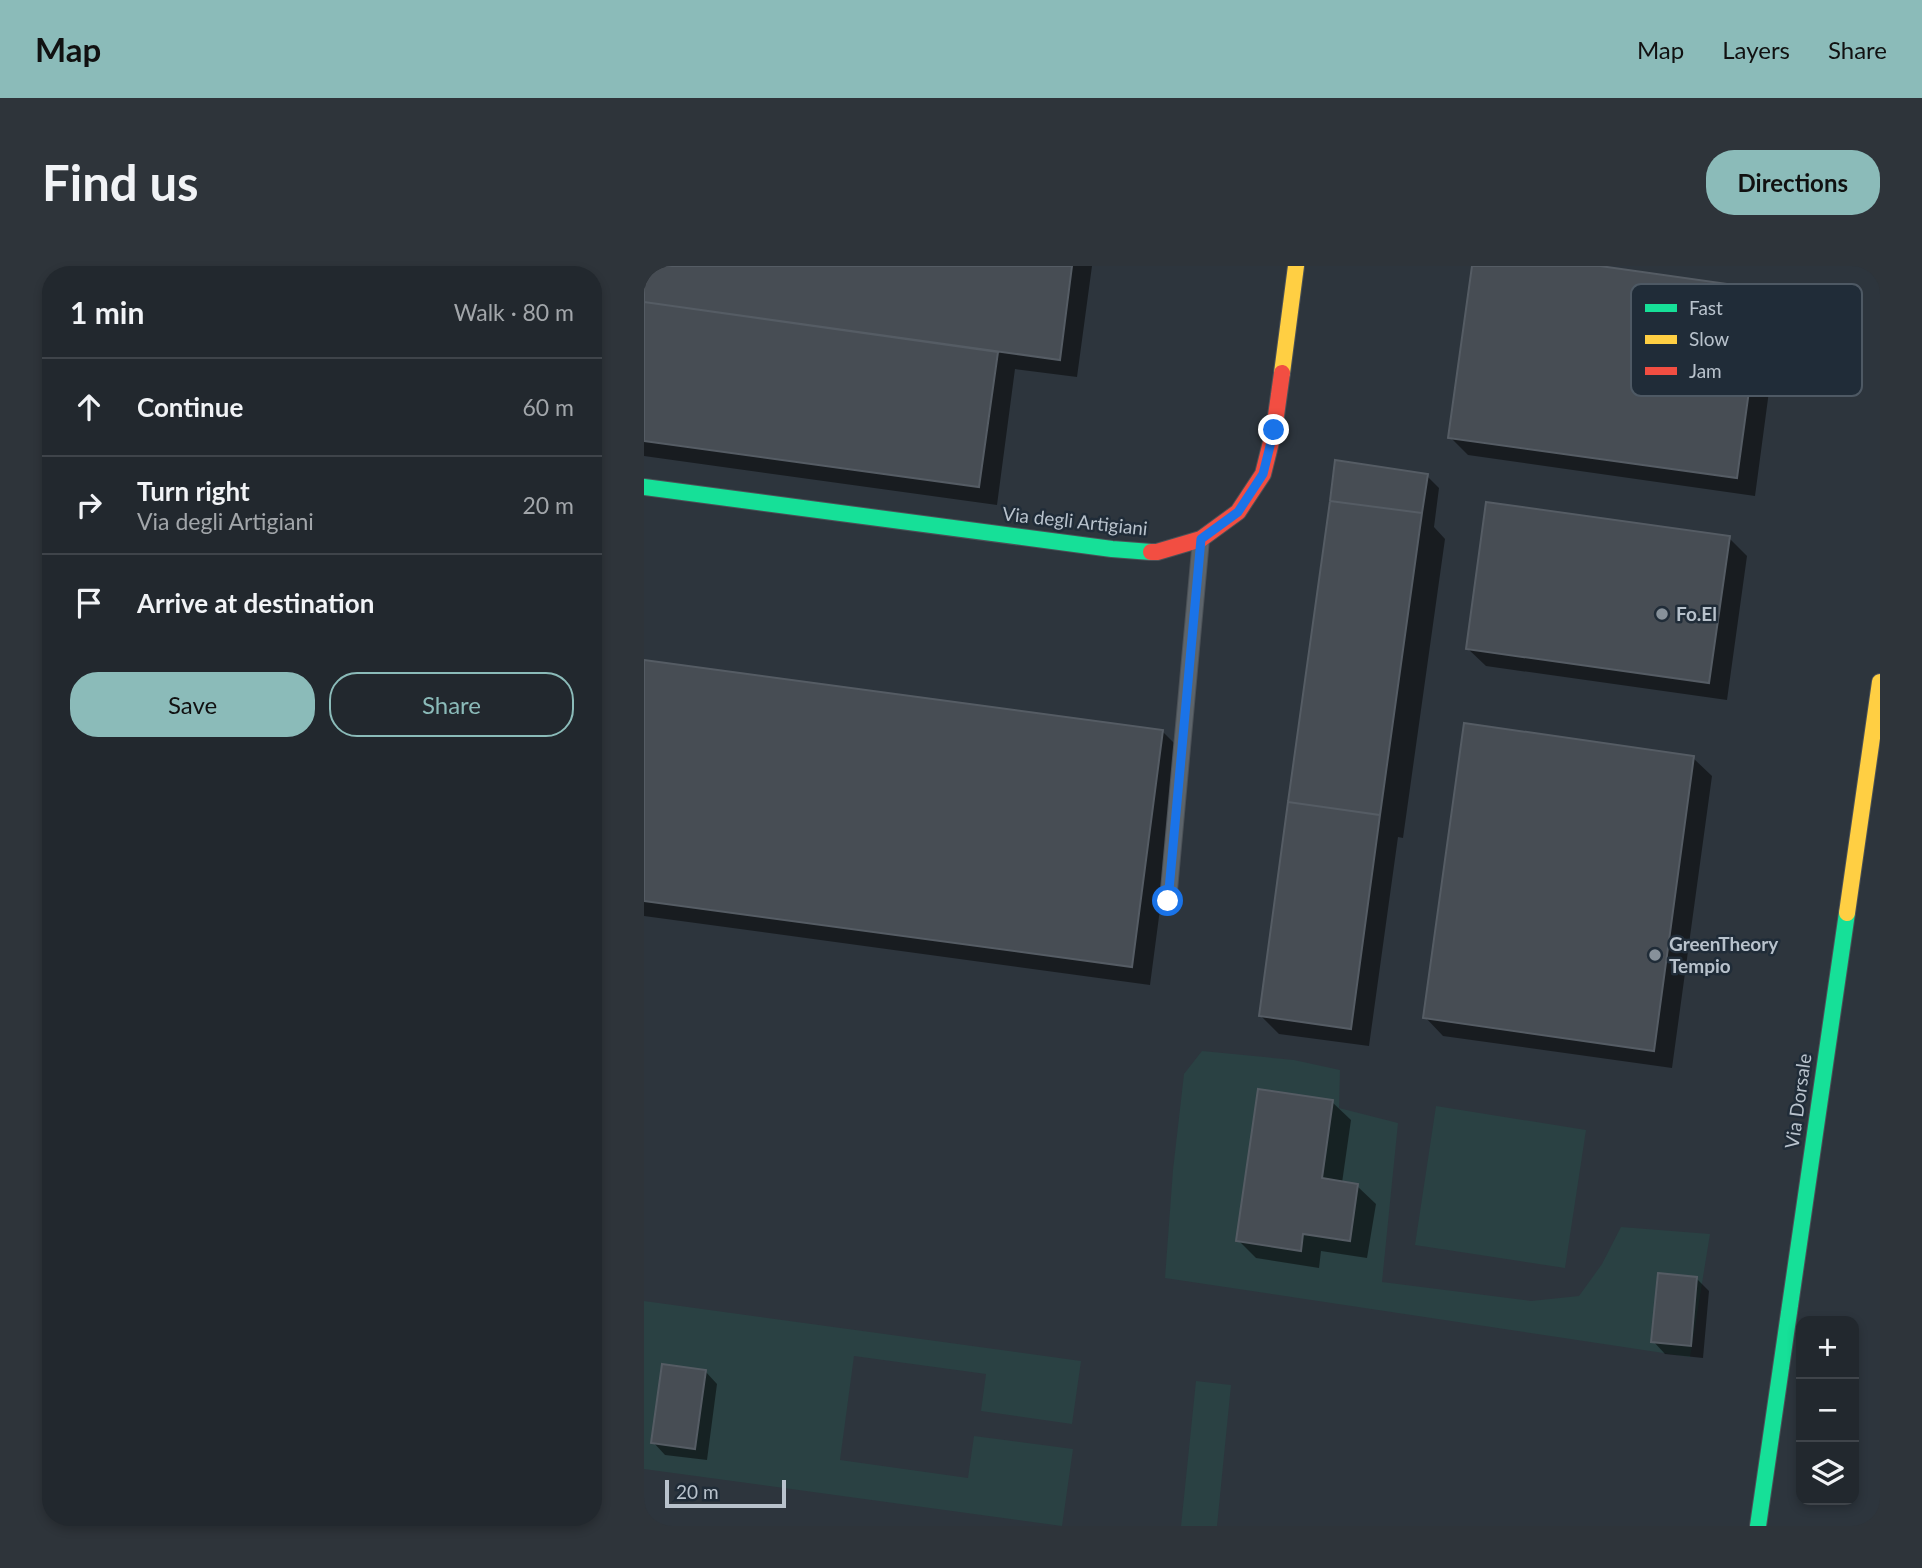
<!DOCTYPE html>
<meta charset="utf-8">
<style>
:root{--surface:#22282e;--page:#2e343a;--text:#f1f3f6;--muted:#a2a6aa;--line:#3f444a;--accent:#8bbbb9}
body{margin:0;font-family:Lato,sans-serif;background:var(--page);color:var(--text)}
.controls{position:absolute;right:21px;bottom:21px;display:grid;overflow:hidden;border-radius:14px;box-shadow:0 4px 10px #0003}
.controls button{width:63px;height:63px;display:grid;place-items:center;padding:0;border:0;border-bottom:2px solid var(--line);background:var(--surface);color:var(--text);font:35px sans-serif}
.scale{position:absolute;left:21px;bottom:18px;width:121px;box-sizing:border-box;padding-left:7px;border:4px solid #b8c2cc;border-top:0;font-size:19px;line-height:24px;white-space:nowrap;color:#b8c2cc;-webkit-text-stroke:5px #202c38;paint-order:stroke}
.stop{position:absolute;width:21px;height:21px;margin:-16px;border:5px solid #1a73e8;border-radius:50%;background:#fff}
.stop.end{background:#1a73e8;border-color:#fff;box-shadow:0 2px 7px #0008}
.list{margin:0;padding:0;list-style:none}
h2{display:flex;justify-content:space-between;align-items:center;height:91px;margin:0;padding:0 28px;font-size:30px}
h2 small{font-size:23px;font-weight:400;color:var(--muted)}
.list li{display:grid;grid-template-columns:46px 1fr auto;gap:21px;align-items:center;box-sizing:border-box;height:98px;padding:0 28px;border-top:2px solid var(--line)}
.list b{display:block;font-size:26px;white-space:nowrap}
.list p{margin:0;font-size:23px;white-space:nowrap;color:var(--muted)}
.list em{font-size:23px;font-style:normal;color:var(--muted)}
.actions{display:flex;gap:14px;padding:21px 28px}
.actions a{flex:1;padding:16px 0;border:2px solid var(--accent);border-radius:28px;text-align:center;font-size:24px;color:var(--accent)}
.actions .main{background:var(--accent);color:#111}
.icon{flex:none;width:38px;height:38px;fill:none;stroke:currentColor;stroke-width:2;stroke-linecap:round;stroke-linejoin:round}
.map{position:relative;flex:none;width:1236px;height:1260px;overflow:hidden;border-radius:28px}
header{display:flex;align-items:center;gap:42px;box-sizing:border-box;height:98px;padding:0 35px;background:var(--accent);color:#111}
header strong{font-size:33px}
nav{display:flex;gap:38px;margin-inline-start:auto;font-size:24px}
.intro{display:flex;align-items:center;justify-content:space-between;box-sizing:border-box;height:168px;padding:0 42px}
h1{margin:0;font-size:49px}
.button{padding:18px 32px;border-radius:28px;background:var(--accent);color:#111;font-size:24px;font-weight:700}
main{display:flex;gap:42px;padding:0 42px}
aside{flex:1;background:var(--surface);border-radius:28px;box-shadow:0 4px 10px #0003}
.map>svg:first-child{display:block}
.grass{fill:#2a4143;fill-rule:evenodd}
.shadow{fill:#0007}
.building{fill:#474d54;stroke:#555c64;stroke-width:2}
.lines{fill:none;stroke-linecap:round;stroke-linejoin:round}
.lane-casing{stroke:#4b5157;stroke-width:18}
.fast-casing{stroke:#4b5157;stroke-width:18}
.slow-casing{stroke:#4b5157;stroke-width:18}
.jam-casing{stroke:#4b5157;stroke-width:18}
.lane{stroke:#5d646a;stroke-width:16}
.fast{stroke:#16e098;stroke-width:16}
.slow{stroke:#ffcf43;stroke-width:16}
.jam{stroke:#f24e42;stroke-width:16}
.route{stroke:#1a73e8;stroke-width:9}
.poi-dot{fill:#87919a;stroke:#202c38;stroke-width:2.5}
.labels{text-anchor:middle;stroke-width:5;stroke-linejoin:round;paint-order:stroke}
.street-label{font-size:19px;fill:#b8c2cc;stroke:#202c38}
.poi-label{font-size:19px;font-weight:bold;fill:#b8c2cc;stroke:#202c38;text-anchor:start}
.key{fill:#202c38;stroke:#4e5964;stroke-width:2}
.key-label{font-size:19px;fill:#b8c2cc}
</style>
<header>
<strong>Map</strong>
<nav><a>Map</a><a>Layers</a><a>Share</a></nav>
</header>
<div class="intro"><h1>Find us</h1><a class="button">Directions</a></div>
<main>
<aside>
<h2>1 min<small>Walk · 80 m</small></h2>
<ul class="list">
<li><svg class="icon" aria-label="ahead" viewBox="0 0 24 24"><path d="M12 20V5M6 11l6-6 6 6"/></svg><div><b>Continue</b></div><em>60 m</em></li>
<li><svg class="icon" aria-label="right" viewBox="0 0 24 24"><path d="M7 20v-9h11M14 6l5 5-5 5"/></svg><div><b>Turn right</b><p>Via degli Artigiani</p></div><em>20 m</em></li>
<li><svg class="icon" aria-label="arrive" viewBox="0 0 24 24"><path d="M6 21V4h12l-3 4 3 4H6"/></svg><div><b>Arrive at destination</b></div></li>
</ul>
<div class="actions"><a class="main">Save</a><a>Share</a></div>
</aside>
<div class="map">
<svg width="1236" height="1260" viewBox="0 0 1236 1260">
<rect width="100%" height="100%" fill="#2d353d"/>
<!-- grass -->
<path class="grass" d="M 558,785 L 650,794 L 696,804 L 695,842 L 754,857 L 738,1016 L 887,1035 L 935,1030 L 958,998 L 977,961 L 1066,968 L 1046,1091 L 521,1012 L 529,904 L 540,808 ZM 614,823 L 689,834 L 678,912 L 714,918 L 706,974 L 659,968 L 656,985 L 592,974 ZM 1014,1007 L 1053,1011 L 1047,1080 L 1007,1076 Z
M 792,840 L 942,864 L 921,1002 L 771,979 Z
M 0,1035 L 437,1095 L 428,1158 L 337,1145 L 342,1108 L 210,1090 L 196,1194 L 324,1212 L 330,1170 L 429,1183 L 418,1260 L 0,1203 ZM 18,1098 L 61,1104 L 51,1183 L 7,1177 Z
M 552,1115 L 587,1119 L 573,1260 L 537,1260 Z"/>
<!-- shadow -->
<path class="shadow" d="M 0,0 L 448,0 L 433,111 L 371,103 L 353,239 L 0,190 Z
M 830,0 L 944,0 L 1118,25 L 1136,43 L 1111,230 L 824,189 L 806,171 Z
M 783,210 L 795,222 L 790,261 L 801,273 L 759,572 L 754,571 L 725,780 L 635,768 L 617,750 Z
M 1085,272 L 1103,290 L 1083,434 L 842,400 L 823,382 Z
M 0,396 L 519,466 L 537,484 L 506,719 L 0,650 Z
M 1049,492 L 1068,510 L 1028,802 L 799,770 L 781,751 Z
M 688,836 L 707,854 L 698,917 L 713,920 L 732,938 L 723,992 L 677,985 L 675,1002 L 612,992 L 594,974 Z
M 1053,1013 L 1065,1025 L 1059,1092 L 1021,1088 L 1009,1075 Z
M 61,1105 L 73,1118 L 63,1194 L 21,1189 L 9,1176 Z"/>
<!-- building -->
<path class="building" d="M 0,0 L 428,0 L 416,94 L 0,36 Z
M 828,0 L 956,0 L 1119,23 L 1093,212 L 804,172 Z
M 0,36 L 354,86 L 335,221 L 0,175 Z
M 691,194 L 784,208 L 778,247 L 686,235 Z
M 686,235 L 778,247 L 736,549 L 644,536 Z
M 842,236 L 1086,270 L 1065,417 L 822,383 Z
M 0,394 L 519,464 L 488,701 L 0,635 Z
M 820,457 L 1050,490 L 1010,785 L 779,752 Z
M 644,536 L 736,549 L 707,763 L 615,750 Z
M 614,823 L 689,834 L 678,912 L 714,918 L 706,975 L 659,968 L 657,985 L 592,975 Z
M 1014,1007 L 1053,1011 L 1047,1080 L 1007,1076 Z
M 18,1098 L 62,1104 L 51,1183 L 7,1177 Z"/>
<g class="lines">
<!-- lane casing -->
<g class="lane-casing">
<path id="lane" d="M 524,635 L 557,273"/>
</g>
<!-- fast casing -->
<g class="fast-casing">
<path id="fast" d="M 0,221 L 468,283 L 507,286
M 1114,1260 L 1203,647"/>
</g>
<!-- slow casing -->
<g class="slow-casing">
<path id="slow" d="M 638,107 L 652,0
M 1203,647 L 1236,416"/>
</g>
<!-- jam casing -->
<g class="jam-casing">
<path id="jam" d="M 507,286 L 513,286 L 557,273 L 594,246 L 619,208 L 630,164 L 638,107"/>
</g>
<!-- lane -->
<use href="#lane" class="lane"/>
<!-- fast -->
<use href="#fast" class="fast"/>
<!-- slow -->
<use href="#slow" class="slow"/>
<!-- jam -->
<use href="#jam" class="jam"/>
</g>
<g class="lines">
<!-- route -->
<path class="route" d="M 524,635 L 557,273 L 594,246 L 619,208 L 630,164"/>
</g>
<!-- markers -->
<g class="poi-dot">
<circle cx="1018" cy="348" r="7"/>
<circle cx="1011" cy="689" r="7"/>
</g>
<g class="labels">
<!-- street labels -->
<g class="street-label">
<text transform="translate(431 255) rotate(6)" y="7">Via degli Artigiani</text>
<text transform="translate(1154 835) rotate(-82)" y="7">Via Dorsale</text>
</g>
<!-- poi labels -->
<g class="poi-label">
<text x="1032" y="355">Fo.El</text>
<text x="1025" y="685">GreenTheory<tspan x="1025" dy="22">Tempio</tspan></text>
</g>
</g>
<!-- legend -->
<rect x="987" y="18" width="231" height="112" rx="10" class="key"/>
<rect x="1001" y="38" width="32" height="8" fill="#16e098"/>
<rect x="1001" y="69" width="32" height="9" fill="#ffcf43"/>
<rect x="1001" y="101" width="32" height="8" fill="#f24e42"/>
<g class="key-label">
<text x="1045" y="49">Fast</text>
<text x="1045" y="80">Slow</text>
<text x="1045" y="112">Jam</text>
</g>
</svg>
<div class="controls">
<button>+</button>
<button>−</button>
<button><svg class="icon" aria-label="layers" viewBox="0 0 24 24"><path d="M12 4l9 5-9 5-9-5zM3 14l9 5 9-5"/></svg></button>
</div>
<div class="scale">20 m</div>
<div class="stop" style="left:524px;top:635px"></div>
<div class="stop end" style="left:630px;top:164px"></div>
</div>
</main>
